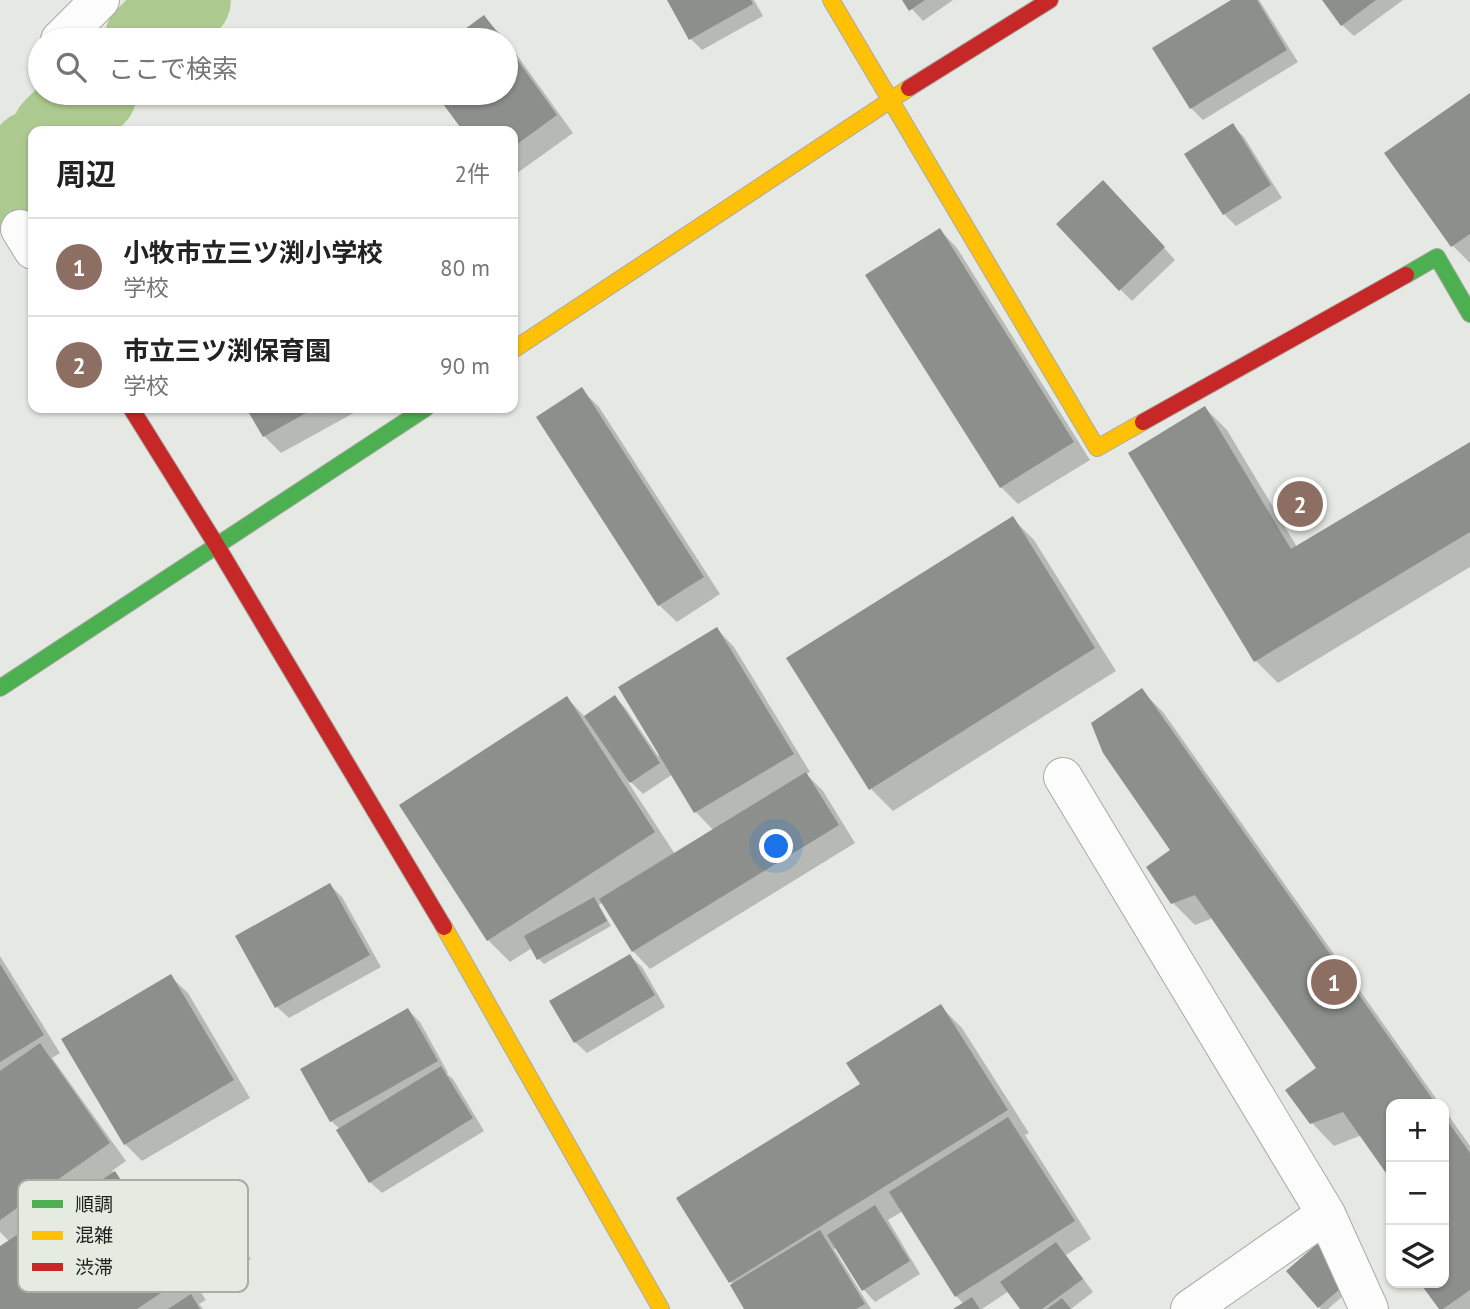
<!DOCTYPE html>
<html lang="ja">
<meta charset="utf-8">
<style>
:root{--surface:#fff;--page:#f2f2f2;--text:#222;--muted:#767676;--line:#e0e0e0;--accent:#636662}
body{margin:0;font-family:"PT Sans","Noto Sans JP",sans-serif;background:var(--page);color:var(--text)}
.controls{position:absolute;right:21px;bottom:21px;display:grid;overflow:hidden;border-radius:14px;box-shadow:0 2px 5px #0004}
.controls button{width:63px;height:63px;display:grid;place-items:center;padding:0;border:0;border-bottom:2px solid var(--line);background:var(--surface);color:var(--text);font:35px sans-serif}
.you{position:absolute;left:777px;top:847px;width:24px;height:24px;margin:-18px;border:5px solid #fff;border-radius:50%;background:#1a73e8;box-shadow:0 0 0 10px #1a73e833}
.badge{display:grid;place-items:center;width:46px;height:46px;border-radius:50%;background:var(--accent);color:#fff;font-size:23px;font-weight:700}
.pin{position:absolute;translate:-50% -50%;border:4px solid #fff;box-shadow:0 2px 7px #0006}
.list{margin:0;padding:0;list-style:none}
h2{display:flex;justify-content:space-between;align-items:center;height:91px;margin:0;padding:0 28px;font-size:30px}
h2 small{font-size:23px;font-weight:400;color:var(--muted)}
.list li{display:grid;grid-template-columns:46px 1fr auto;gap:21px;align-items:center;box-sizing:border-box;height:98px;padding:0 28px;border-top:2px solid var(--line)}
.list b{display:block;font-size:26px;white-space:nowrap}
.list p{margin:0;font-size:23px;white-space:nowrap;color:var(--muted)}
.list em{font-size:23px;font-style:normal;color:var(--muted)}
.icon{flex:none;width:38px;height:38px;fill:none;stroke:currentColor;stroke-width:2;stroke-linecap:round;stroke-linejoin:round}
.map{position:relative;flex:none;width:1470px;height:1309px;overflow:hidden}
.search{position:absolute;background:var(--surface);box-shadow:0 2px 5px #0004;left:28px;top:28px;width:490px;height:77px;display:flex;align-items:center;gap:18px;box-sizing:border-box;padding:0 24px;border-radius:38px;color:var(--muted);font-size:26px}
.panel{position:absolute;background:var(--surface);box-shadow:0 2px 5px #0004;left:28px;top:126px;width:490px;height:287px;border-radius:14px}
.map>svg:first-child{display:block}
.shadow{fill:#0003;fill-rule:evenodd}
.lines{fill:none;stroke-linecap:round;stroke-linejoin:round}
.river{stroke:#acca90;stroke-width:86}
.building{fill:#8c8f8b}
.street-casing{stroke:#a8aaa6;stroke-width:40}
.fast-casing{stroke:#a8aaa6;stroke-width:18}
.slow-casing{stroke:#a8aaa6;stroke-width:18}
.jam-casing{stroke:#a8aaa6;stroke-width:18}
.street{stroke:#fbfcfb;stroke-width:38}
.fast{stroke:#4caf50;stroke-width:16}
.slow{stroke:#ffc107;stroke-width:16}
.jam{stroke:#c62828;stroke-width:16}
.key{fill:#e5ebe0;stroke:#a9aea5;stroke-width:2}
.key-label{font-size:19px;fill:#1d201c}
</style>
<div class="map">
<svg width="1470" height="1309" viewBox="0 0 1470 1309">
<rect width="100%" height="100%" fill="#e5e8e3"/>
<!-- shadow -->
<path class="shadow" d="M 669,0 L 754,0 L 763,16 L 702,50 L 691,39 Z
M 904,0 L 953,0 L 923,21 Z
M 1235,0 L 1259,0 L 1298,62 L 1203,120 L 1191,108 Z
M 1324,0 L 1403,0 L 1354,36 L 1342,25 Z
M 484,17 L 506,40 L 453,40 Z
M 506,40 L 573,133 L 513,176 L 513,131 L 465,131 L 437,93 L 506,93 Z
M 1470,95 L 1470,263 L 1453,246 L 1387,154 Z
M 1233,126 L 1244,137 L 1282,198 L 1236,226 L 1224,214 Z
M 1115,194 L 1175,260 L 1132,301 L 1120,289 Z
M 940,230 L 957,248 L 1090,460 L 1018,504 L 1001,487 Z
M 582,390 L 599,407 L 720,594 L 677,622 L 659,605 Z
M 248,408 L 360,408 L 361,409 L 281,453 L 264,436 Z
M 1205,408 L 1227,430 L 1297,547 L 1470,444 L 1470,567 L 1278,683 L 1256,661 Z
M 1012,518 L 1034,540 L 1116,671 L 893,811 L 871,789 Z
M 717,629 L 734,647 L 810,772 L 806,774 L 823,791 L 855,843 L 650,969 L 633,951 L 603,902 L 599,905 L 611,926 L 544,964 L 539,959 L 532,948 L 510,962 L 488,940 L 567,698 L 585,717 L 615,697 L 626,709 L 658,756 L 660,754 ZM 673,774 L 696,812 L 714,831 L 675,854 L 628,782 L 630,781 L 643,794 Z
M 1141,690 L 1163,712 L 1440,1104 L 1391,1104 L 1391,1177 L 1362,1135 L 1334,1146 L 1312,1123 L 1319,1068 L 1213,918 L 1195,925 L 1173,903 L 1173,850 Z
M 330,885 L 342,897 L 381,967 L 289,1018 L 277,1007 Z
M 0,956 L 60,1053 L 52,1058 L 126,1161 L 112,1171 L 136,1195 L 206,1300 L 199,1304 L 203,1309 L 0,1309 L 0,1248 L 10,1242 L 0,1232 Z
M 630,956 L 642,967 L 665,1007 L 587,1053 L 575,1042 Z
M 170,976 L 188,993 L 250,1098 L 142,1161 L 125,1144 Z
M 940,1006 L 962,1028 L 1029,1133 L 1025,1135 L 1091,1239 L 1066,1255 L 1093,1292 L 1071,1309 L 1022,1309 L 1009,1291 L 982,1309 L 956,1309 L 964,1304 L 956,1296 L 903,1211 L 888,1220 L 920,1274 L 875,1302 L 864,1290 L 837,1247 L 834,1249 L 871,1309 L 747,1309 L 733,1285 L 678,1199 L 862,1085 Z
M 408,1010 L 420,1022 L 448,1073 L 447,1074 L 453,1079 L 484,1131 L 382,1193 L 370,1182 L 340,1129 L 331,1121 Z
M 1444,1109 L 1470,1146 L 1470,1309 L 1441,1309 L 1422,1283 L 1444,1283 L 1444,1255 L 1445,1253 L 1444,1251 Z
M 233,1236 L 251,1259 L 209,1287 L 191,1263 Z
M 1289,1272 L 1353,1287 L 1328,1309 L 1321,1309 Z"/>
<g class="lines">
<!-- river -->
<path class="river" d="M 147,40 L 188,0
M 55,131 L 94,93
M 0,186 L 33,153"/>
</g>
<!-- building -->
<path class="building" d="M 667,0 L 751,0 L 753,4 L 689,40 Z
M 902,0 L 925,0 L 909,11 Z
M 1231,0 L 1257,0 L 1287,50 L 1190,109 L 1152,48 Z
M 1322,0 L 1376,0 L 1341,26 Z
M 484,15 L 503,40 L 450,40 Z
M 506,44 L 557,115 L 513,147 L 513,131 L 463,131 L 435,93 L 506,93 Z
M 1470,93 L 1470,234 L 1451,247 L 1384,153 Z
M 1233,123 L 1271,185 L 1223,215 L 1184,154 Z
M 1103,180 L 1165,247 L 1119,291 L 1056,224 Z
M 940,228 L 1074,442 L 1000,488 L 865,275 Z
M 582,387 L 704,577 L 658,606 L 536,417 Z
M 1205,406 L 1291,549 L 1470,442 L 1470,532 L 1254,662 L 1128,453 Z
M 246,408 L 315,408 L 263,437 Z
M 1013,516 L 1095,648 L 869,790 L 786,658 Z
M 717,627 L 794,754 L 694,813 L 618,687 Z
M 1142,688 L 1436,1104 L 1391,1104 L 1391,1180 L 1343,1112 L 1310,1124 L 1285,1090 L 1316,1068 L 1195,895 L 1171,904 L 1146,867 L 1170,850 L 1103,753 L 1091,723 Z
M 615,695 L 660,763 L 630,783 L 584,716 Z
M 567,696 L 655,832 L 487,941 L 399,805 Z
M 806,772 L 839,825 L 632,952 L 599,899 Z
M 330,883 L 370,955 L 275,1008 L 235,936 Z
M 594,897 L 607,921 L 537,960 L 524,936 Z
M 630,954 L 655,995 L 574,1043 L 549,1001 Z
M 0,964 L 44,1035 L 0,1062 Z
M 171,974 L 234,1080 L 124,1145 L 61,1039 Z
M 941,1004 L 1008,1110 L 729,1283 L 676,1198 L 860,1084 L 846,1063 Z
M 408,1008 L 438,1061 L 330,1122 L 300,1069 Z
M 40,1043 L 110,1143 L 0,1220 L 0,1071 Z
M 441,1066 L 473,1118 L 369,1183 L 336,1130 Z
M 1444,1116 L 1470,1153 L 1470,1290 L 1443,1309 L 1439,1309 L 1420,1283 L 1444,1283 Z
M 1008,1117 L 1075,1221 L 955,1297 L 889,1192 Z
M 115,1171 L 185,1277 L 137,1309 L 0,1309 L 0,1246 Z
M 875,1205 L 910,1261 L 862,1291 L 827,1235 Z
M 820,1230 L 865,1304 L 856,1309 L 744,1309 L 730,1285 Z
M 1056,1242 L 1083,1279 L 1042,1309 L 1020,1309 L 1000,1282 Z
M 1317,1244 L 1349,1281 L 1318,1308 L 1286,1271 Z
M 191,1294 L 200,1309 L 168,1309 Z
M 972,1297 L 980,1309 L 953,1309 Z
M 1062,1298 L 1071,1309 L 1047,1309 Z"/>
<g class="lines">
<!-- street casing -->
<g class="street-casing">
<path id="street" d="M 60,40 L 100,0
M 20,229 L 33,250
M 1063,777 L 1326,1214
M 1190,1309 L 1326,1214 L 1369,1309"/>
</g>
<!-- fast casing -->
<g class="fast-casing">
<path id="fast" d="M 1406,275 L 1437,257 L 1470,314
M 0,688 L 426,408"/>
</g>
<!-- slow casing -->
<g class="slow-casing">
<path id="slow" d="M 831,0 L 1097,448 L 1143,422
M 513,350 L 909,88
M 444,927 L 661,1309"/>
</g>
<!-- jam casing -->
<g class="jam-casing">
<path id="jam" d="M 909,88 L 1050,0
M 131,408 L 217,546 L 444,927
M 1143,422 L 1406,275"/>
</g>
<!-- street -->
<use href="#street" class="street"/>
<!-- fast -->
<use href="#fast" class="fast"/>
<!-- slow -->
<use href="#slow" class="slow"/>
<!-- jam -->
<use href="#jam" class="jam"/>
</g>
<!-- legend -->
<rect x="18" y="1180" width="230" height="112" rx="10" class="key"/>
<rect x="32" y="1200" width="31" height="8" fill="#4caf50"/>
<rect x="32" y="1231" width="31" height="9" fill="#ffc107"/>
<rect x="32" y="1263" width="31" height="8" fill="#c62828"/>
<g class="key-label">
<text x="75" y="1211">順調</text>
<text x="75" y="1242">混雑</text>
<text x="75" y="1274">渋滞</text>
</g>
</svg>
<div class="controls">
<button>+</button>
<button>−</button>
<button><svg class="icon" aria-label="layers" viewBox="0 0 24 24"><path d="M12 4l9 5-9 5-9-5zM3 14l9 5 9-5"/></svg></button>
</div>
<div class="you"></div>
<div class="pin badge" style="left:1334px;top:982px;background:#8d6e63">1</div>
<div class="pin badge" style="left:1300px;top:504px;background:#8d6e63">2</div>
<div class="search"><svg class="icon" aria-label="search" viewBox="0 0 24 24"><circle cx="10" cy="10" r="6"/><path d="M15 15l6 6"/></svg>ここで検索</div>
<section class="panel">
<h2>周辺<small>2件</small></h2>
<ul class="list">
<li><span class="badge" style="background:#8d6e63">1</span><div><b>小牧市立三ツ渕小学校</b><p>学校</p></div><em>80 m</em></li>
<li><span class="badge" style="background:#8d6e63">2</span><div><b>市立三ツ渕保育園</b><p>学校</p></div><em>90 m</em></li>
</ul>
</section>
</div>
